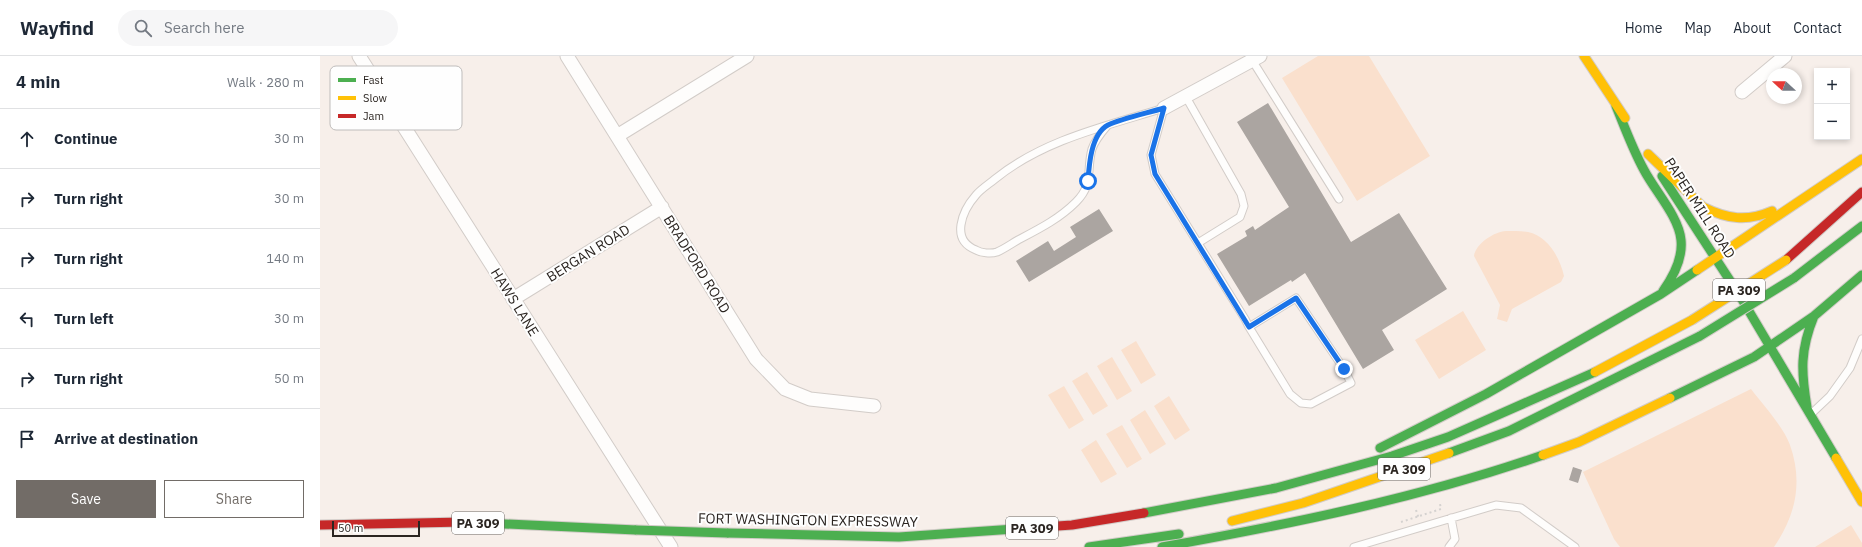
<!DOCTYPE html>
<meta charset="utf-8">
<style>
:root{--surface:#fff;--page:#f6f6f7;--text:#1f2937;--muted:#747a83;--line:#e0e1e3;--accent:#726c67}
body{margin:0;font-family:"IBM Plex Sans",sans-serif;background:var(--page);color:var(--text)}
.controls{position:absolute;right:12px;top:12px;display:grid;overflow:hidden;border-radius:0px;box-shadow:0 2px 6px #0003}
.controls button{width:36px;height:36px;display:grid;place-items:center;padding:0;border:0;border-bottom:1px solid var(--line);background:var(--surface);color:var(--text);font:20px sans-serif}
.compass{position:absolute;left:1446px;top:12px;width:36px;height:36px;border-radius:50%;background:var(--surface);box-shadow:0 2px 6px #0003;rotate:291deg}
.scale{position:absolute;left:12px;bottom:10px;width:88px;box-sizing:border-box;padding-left:4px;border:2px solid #2b2521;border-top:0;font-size:11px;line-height:14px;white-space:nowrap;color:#2b2521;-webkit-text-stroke:3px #fefefe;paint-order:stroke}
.stop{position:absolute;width:12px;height:12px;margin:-9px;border:3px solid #1a73e8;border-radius:50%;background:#fff}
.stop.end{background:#1a73e8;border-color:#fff;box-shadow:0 1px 4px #0008}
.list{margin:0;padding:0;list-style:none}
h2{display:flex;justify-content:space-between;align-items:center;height:52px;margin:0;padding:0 16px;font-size:17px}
h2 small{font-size:13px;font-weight:400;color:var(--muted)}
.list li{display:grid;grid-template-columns:26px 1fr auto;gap:12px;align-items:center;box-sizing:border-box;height:60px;padding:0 16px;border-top:1px solid var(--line)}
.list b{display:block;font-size:15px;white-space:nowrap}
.list em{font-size:13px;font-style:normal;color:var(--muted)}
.actions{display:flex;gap:8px;padding:12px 16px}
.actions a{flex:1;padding:9px 0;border:1px solid var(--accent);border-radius:0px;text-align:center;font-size:14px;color:var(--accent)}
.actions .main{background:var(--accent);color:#fff}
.icon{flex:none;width:22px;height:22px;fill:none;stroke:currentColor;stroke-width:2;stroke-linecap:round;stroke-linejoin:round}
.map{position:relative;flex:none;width:1542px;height:491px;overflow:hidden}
header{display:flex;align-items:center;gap:24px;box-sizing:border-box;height:56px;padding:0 20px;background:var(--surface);border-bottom:1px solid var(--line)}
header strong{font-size:19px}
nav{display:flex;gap:22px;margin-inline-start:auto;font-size:14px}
.search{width:280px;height:36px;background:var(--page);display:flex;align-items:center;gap:10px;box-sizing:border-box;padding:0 14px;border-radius:22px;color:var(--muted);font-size:15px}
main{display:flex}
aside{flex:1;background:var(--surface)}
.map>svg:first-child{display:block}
.green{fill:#fae0cd}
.building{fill:#aba5a1}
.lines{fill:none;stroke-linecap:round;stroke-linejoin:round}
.lane-casing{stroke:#d2ccc8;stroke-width:9}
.street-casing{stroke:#d2ccc8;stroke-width:15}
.fast-casing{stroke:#d2ccc8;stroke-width:11}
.slow-casing{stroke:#d2ccc8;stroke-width:11}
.jam-casing{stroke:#d2ccc8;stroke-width:11}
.path{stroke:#d5d2d0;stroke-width:2;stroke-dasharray:2 3;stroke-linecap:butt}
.lane{stroke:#fefdfc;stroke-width:7}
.street{stroke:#fefdfc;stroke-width:13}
.fast{stroke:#4caf50;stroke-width:9}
.slow{stroke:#ffc107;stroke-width:9}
.jam{stroke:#c62828;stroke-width:9}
.fast-bridge-casing{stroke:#d2ccc8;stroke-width:11;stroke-linecap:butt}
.slow-bridge-casing{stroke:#d2ccc8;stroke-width:11;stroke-linecap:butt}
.fast-bridge{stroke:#4caf50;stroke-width:9}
.slow-bridge{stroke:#ffc107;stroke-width:9}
.route{stroke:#1a73e8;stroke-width:5}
.labels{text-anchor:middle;stroke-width:4;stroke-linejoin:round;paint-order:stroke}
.shield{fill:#fefefe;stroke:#6a6663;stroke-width:1}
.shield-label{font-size:13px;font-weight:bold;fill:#2b2521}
.street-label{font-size:14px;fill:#2b2521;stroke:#fefefe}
.key{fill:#fefefe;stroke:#bfbdbc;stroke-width:1}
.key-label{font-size:11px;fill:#2b2521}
</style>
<header>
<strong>Wayfind</strong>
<div class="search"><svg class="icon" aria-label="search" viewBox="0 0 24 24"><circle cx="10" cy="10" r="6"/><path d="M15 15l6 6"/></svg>Search here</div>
<nav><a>Home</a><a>Map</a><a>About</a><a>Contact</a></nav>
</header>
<main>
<aside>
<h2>4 min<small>Walk · 280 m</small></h2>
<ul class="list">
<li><svg class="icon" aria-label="ahead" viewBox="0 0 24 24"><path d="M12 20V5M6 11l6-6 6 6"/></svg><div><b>Continue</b></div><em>30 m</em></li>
<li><svg class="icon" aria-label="right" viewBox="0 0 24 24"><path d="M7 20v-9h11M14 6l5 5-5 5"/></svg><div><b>Turn right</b></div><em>30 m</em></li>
<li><svg class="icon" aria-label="right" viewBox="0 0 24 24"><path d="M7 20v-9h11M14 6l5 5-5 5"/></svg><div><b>Turn right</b></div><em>140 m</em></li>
<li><svg class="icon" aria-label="left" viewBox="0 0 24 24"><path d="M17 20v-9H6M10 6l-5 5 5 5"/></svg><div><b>Turn left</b></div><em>30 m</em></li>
<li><svg class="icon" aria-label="right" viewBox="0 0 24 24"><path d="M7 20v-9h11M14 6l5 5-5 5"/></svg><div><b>Turn right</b></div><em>50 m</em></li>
<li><svg class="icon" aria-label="arrive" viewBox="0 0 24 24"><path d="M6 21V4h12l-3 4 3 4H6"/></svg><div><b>Arrive at destination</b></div></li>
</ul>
<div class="actions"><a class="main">Save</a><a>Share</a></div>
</aside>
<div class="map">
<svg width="1542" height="491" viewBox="0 0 1542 491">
<rect width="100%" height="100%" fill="#f7efea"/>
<!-- green -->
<path class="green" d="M 998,0 L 1049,0 L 1110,100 L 1037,145 L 962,22 Z
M 1186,175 C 1193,175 1201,175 1208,176 C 1228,180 1240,202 1244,220 L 1241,226 L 1192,253 L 1187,266 L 1177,263 L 1180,249 L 1154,200 C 1156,187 1174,176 1186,175 Z
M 1143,255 L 1166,294 L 1119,323 L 1095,284 Z
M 816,285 L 836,319 L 821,328 L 801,294 Z
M 792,301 L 812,335 L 797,344 L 777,310 Z
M 767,316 L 788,350 L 773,359 L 752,325 Z
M 744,330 L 764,364 L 749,373 L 728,339 Z
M 1431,333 C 1443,349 1463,370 1470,389 C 1483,426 1476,459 1454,491 L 1300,491 L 1294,483 L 1263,416 Z
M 849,340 L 870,374 L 855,384 L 834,350 Z
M 825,354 L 846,388 L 830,398 L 810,364 Z
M 802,369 L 822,403 L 807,412 L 786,378 Z
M 776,384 L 797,418 L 781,427 L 761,394 Z
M 1531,469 L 1542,487 L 1542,491 L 1495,491 Z"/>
<!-- building -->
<path class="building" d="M 948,47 L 1031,186 L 1079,157 L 1127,233 L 1062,274 L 1074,294 L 1043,313 L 985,217 L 972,226 L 971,224 L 929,250 L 897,198 L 927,180 L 925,175 L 933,170 L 935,174 L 969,151 L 917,66 Z
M 779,153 L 793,175 L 709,226 L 696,205 L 728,185 L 734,195 L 756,181 L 750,171 Z
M 1253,411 L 1262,414 L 1258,427 L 1249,424 Z"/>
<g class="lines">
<!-- lane casing -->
<g class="lane-casing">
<path id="lane" d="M 932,4 L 1019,143
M 866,41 L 921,138 L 924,150 L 920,161 L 878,187
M 844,52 L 831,99 L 835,118 L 925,263 L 929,271 L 970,338 L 981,347 L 991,348 L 1031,327 L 1024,313 L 976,242 L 929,271
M 787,70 C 781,77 775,84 772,93 C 766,115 774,128 756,146 C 739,163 719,173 698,184 C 691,188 684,193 677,196 C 671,198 661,197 656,194 C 630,184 642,155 656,139 C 661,133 669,128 675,123 C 723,84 786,70 844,52
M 1491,358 L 1510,340 L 1530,312 L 1542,283
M 1034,491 L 1176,449 L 1201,452 L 1255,491
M 1129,491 L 1135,483 L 1131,462"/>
</g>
<!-- street casing -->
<g class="street-casing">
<path id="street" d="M 39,0 L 351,491
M 247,0 L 436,303 L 465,333 L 490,343 L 554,350
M 1422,36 L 1465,0
M 844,52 L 940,0
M 297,80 L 427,0
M 193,243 L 342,151"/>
</g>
<!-- fast casing -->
<g class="fast-casing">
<path id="fast" d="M 1296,50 C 1305,72 1313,94 1324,114 C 1335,135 1359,161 1361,184 C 1363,203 1353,221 1343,235
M 1342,120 L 1420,240 L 1516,402
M 1474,222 L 1542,170
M 1350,342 L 1434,301 L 1494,260 L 1542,219
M 1487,351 C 1481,316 1480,294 1494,260
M 1060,392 L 1166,338 L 1341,238 L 1377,214
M 1129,397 L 1189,375 L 1380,280
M 824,457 L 956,432 L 1072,400 L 1128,381 L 1275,316
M 144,466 L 316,474
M 407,477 L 579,481 L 723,471
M 769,491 L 859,478
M 842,491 C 971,468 1099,442 1223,399"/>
</g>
<!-- slow casing -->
<g class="slow-casing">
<path id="slow" d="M 1264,0 L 1305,62
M 1328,98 L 1383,151 C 1407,163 1427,166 1452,155
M 1377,214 L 1542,103
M 1275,316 L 1372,264
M 1223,399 L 1259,386 L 1350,342
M 1516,402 L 1542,446
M 912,465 L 983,447 L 1129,397"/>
</g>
<!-- jam casing -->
<g class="jam-casing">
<path id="jam" d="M 1466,204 L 1542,136
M 0,469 L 144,466
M 723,471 L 752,469 L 824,457"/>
</g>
<!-- path -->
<path class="path" d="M 1096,454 L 1099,463
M 1081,466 L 1121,453 L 1120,448"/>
<!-- lane -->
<use href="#lane" class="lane"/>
<!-- street -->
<use href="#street" class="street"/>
<!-- fast -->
<use href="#fast" class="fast"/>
<!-- slow -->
<use href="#slow" class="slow"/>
<!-- jam -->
<use href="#jam" class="jam"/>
<!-- fast-bridge casing -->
<g class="fast-bridge-casing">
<path id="fast-bridge" d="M 1380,280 L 1474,222
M 316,474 L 407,477"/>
</g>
<!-- slow-bridge casing -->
<g class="slow-bridge-casing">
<path id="slow-bridge" d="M 1372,264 L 1466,204"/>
</g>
<!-- fast-bridge -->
<use href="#fast-bridge" class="fast-bridge"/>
<!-- slow-bridge -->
<use href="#slow-bridge" class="slow-bridge"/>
</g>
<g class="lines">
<!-- route -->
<path class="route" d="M 768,125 C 769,109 771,78 788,69 C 803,62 828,57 844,52 L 831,99 L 835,118 L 929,271 L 976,242 L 1024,313"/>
</g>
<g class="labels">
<!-- shield labels -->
<g class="shield">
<rect x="1393" y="223" width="52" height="22" rx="3"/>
<rect x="1058" y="402" width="52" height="22" rx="3"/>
<rect x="132" y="456" width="52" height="22" rx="3"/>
<rect x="686" y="461" width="52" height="22" rx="3"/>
</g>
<g class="shield-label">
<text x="1419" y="239">PA 309</text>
<text x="1084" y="418">PA 309</text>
<text x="158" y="472">PA 309</text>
<text x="712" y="477">PA 309</text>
</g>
<!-- street labels -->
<g class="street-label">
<text transform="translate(1380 152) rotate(57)" y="5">PAPER MILL ROAD</text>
<text transform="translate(268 197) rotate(-32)" y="5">BERGAN ROAD</text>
<text transform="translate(377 208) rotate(58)" y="5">BRADFORD ROAD</text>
<text transform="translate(195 246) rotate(58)" y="5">HAWS LANE</text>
<text transform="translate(488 464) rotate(1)" y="5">FORT WASHINGTON EXPRESSWAY</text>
</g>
</g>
<!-- legend -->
<rect x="10" y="10" width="132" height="64" rx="6" class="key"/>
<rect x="18" y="22" width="18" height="4" fill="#4caf50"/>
<rect x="18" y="40" width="18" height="4" fill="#ffc107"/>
<rect x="18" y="58" width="18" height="4" fill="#c62828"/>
<g class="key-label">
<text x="43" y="28">Fast</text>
<text x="43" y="46">Slow</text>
<text x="43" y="64">Jam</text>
</g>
</svg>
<div class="controls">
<button>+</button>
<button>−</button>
</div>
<svg class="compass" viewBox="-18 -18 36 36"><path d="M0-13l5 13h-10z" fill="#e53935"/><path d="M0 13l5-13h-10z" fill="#747a83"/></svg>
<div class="scale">50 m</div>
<div class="stop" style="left:768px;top:125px"></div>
<div class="stop end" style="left:1024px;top:313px"></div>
</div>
</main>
